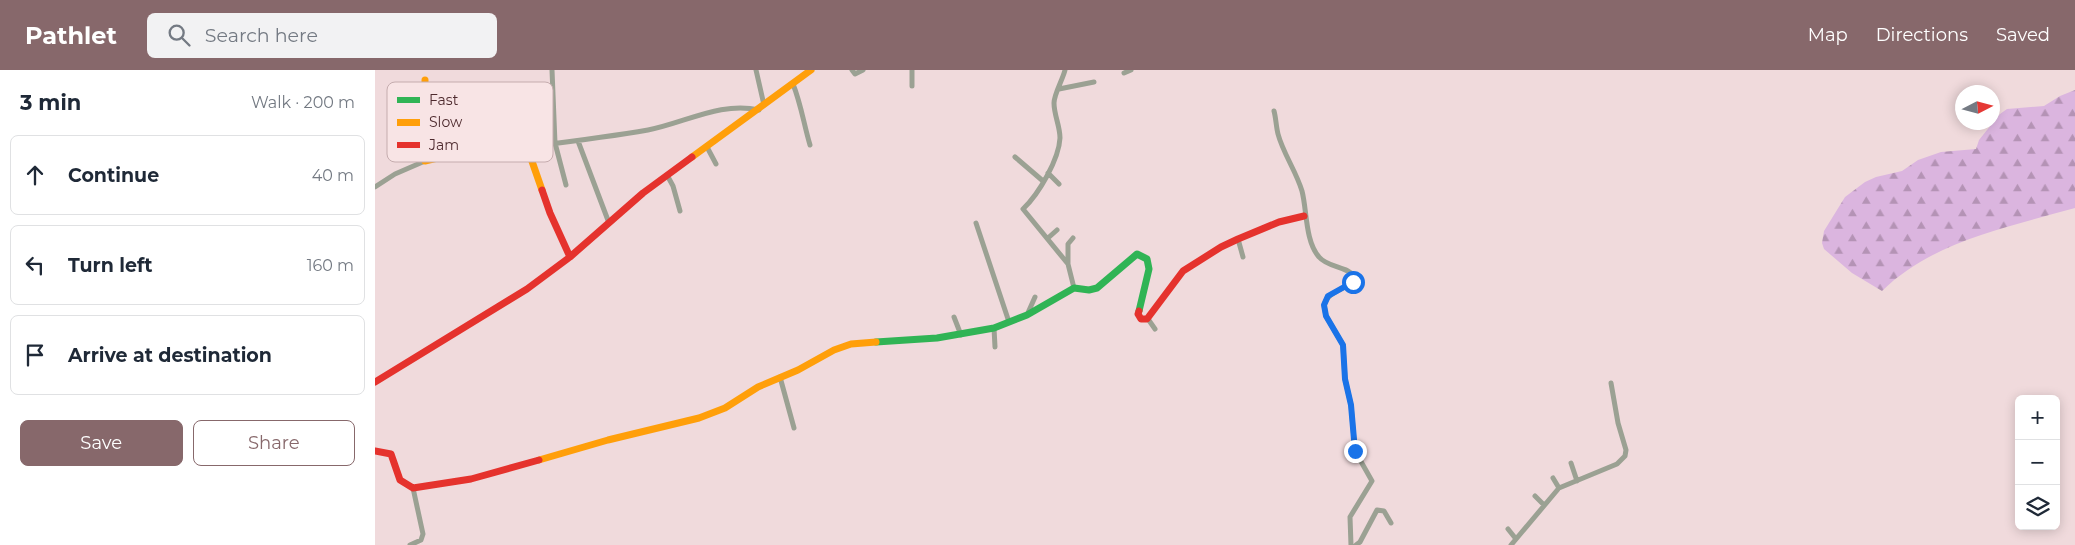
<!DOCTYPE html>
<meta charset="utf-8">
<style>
:root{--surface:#fff;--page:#f2f2f3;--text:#1f2937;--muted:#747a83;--line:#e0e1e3;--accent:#87686b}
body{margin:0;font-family:Montserrat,sans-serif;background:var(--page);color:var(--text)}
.controls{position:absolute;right:15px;bottom:15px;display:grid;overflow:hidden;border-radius:8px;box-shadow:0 2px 12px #0003}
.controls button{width:45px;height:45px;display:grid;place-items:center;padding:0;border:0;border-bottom:1px solid var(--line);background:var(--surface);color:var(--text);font:25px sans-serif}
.compass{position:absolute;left:1580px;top:15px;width:45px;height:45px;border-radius:50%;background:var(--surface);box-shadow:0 2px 12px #0003;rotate:84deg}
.stop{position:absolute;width:15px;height:15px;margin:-11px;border:4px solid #1a73e8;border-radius:50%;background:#fff}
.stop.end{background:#1a73e8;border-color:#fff;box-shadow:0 1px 5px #0008}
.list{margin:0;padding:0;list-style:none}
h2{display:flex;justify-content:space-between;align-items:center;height:65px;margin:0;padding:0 20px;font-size:21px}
h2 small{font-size:16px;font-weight:400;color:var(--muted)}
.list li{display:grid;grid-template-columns:32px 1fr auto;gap:15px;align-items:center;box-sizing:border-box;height:80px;margin:0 10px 10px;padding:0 10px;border:1px solid var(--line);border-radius:8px}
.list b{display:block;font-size:19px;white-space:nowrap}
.list em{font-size:16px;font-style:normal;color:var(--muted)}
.actions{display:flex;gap:10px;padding:15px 20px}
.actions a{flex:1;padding:11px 0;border:1px solid var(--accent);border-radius:8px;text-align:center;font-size:18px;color:var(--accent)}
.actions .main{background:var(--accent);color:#fff}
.icon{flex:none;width:28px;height:28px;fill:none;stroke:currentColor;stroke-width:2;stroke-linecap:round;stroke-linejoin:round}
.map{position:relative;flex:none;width:1700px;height:475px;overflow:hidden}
header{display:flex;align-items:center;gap:30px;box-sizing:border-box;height:70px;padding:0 25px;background:var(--accent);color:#fff}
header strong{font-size:24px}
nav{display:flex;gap:28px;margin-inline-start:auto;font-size:18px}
.search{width:350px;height:45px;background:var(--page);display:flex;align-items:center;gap:12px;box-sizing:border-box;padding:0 18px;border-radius:8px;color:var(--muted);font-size:19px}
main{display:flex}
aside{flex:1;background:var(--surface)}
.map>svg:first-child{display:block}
.forest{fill:url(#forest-firs)}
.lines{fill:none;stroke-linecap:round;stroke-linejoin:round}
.street{stroke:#9ba193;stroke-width:5}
.fast{stroke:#30b455;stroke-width:7}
.slow{stroke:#ff9f0a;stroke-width:7}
.jam{stroke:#e5322d;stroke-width:7}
.route{stroke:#1a73e8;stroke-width:6}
.key{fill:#f8e4e5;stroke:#c5acae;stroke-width:1}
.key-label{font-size:14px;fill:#4e2a2e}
</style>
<header>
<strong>Pathlet</strong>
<div class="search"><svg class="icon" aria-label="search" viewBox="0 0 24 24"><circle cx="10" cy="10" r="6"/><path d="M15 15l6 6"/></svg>Search here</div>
<nav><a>Map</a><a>Directions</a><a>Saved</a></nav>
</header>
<main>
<aside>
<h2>3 min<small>Walk · 200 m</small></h2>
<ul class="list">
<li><svg class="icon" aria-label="ahead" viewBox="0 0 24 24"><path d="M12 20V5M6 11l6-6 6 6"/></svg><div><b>Continue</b></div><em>40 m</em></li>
<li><svg class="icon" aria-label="left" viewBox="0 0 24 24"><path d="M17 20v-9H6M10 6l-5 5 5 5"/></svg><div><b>Turn left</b></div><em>160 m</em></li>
<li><svg class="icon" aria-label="arrive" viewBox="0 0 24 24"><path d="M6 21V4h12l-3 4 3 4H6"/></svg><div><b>Arrive at destination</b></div></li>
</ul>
<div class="actions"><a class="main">Save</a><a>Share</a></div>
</aside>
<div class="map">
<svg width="1700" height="475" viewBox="0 0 1700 475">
<defs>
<pattern id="forest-firs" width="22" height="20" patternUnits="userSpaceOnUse" patternTransform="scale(1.25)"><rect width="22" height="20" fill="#dbb5df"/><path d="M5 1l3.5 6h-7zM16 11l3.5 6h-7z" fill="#b493b5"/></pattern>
</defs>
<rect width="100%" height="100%" fill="#f0dadc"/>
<!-- forest -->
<path class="forest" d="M 1700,20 L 1700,138 C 1633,157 1558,171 1507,221 L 1477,203 L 1449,179 L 1447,173 L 1449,161 L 1470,127 L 1490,112 L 1501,107 L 1527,101 L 1543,90 L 1566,82 L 1601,79 L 1604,70 L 1612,60 L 1625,44 L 1632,39 L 1669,36 L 1685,26 Z"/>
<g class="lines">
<!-- street -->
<path class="street" d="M 177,0 L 180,73 L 191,115
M 381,0 L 389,35
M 477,0 L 480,4 L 488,0
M 690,0 C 688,9 679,24 679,33 C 679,45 685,56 685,68 C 684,89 664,124 648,139 L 693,194 L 699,218
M 749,3 L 756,0
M 418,14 C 426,34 429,55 435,75
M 537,16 L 537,0
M 684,19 L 719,12
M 899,41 C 901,48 901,56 903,64 C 908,83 921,101 927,121 C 932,140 930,171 944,187 C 953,198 973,196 980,207 C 978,219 953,219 949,235 L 951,246 L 968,275 L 970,309 L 976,335 L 980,381 L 997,411 L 975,447 L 976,475
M 203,71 L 234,153
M 152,77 C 192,72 233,67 273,60 C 310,53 346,31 384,40
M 332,77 L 341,94
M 640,87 L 668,111
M 673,103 L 684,114
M 292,105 L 298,116 L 305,141
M 0,117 L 20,104 L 50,91
M 601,153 L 634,252
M 673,168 L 682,160
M 863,169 L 868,187
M 693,194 L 693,174 L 698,168
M 652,245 L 660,227
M 579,247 L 586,265
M 773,249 L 780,259
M 619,258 L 620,277
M 405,307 L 419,358
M 1196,393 L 1202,411
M 1178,408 L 1184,418
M 1160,426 L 1169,435
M 1133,459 L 1141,469
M 35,475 L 46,470 L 48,464 L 38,418
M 981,475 L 985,472 L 1002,440 L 1009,441 L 1016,453
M 1136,475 L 1184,418 L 1242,394 L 1250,386 L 1251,380 L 1243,353 L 1236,313"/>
<!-- fast -->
<path class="fast" d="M 501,272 L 562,268 L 619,258 L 652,245 L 699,218 L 714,220 L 722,218 L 762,184 L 772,189 L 774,199 L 764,241"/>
<!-- slow -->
<path class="slow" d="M 50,10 L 50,91 L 79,84 L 152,77 L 167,120
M 317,87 L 436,0
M 164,390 L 233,370 L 324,348 L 350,338 L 383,317 L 423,300 L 459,280 L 476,274 L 501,272"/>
<!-- jam -->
<path class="jam" d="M 167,120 L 175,143 L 195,187
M 764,241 L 763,244 L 766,249 L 772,249 L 808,201 L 846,177 L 863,169 L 904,152 L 929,146
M 0,312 L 152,219 L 195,187 L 268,123 L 317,87
M 0,381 L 16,384 L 25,410 L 38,418 L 96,409 L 164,390"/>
</g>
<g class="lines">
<!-- route -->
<path class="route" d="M 978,212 L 953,226 L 949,235 L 951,246 L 968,275 L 970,309 L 976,335 L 980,381"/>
</g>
<!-- legend -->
<rect x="12" y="12" width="166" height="80" rx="8" class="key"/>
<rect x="22" y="27" width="23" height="6" fill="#30b455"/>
<rect x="22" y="49" width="23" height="7" fill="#ff9f0a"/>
<rect x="22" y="72" width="23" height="6" fill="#e5322d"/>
<g class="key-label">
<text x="54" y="35">Fast</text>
<text x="54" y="57">Slow</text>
<text x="54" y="80">Jam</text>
</g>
</svg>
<div class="controls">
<button>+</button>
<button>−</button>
<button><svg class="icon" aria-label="layers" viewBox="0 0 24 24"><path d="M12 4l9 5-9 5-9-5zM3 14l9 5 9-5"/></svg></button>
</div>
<svg class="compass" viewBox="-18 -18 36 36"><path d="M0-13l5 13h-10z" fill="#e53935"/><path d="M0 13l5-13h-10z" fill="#747a83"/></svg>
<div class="stop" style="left:978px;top:212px"></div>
<div class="stop end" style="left:980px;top:381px"></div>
</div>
</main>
